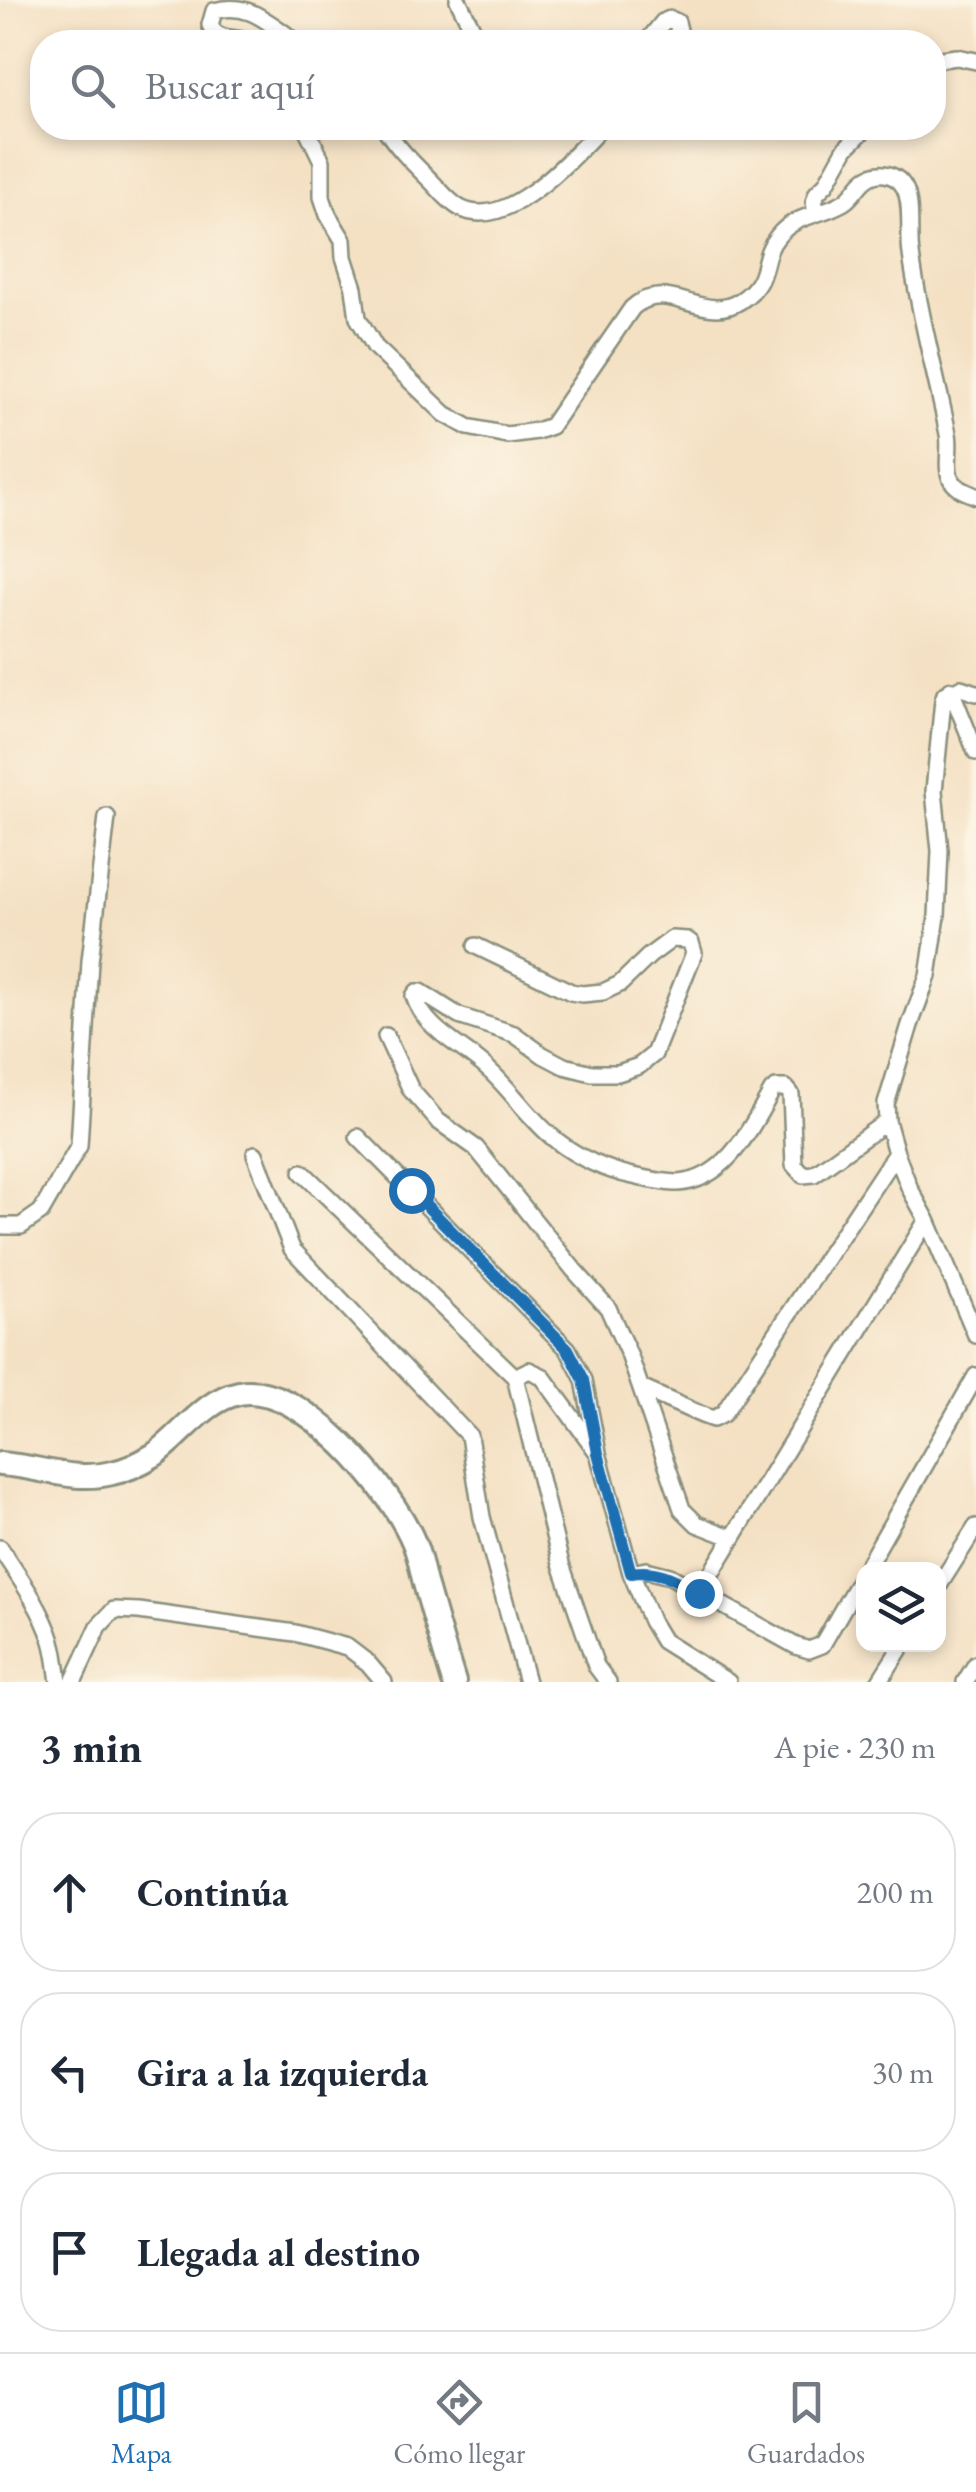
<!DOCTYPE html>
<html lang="es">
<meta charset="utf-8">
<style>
:root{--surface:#fff;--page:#f2f2f3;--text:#1f2937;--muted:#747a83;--line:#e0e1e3;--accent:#1f6fb2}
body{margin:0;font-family:"EB Garamond",serif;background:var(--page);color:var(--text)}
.controls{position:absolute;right:30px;bottom:30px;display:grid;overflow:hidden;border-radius:20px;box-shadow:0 5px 15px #0003}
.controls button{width:90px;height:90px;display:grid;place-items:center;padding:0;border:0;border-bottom:2px solid var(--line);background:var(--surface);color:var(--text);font:50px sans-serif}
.stop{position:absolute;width:30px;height:30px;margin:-22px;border:8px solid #1f6fb2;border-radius:50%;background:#fff}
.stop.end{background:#1f6fb2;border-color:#fff;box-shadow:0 2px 10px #0008}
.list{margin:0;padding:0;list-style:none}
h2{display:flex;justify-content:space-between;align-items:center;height:130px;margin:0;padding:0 40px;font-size:42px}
h2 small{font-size:32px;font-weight:400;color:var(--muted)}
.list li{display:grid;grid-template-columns:65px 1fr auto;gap:30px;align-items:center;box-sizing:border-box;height:160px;margin:0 20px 20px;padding:0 20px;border:2px solid var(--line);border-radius:40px}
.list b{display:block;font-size:38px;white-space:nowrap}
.list em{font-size:32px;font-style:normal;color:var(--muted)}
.icon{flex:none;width:55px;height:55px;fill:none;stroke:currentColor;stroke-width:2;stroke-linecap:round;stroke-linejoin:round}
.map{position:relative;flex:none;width:976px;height:1682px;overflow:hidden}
.search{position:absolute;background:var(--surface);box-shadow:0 5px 15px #0003;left:30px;right:30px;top:30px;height:110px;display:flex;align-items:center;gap:25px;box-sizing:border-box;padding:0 35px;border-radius:40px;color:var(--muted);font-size:38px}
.sheet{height:670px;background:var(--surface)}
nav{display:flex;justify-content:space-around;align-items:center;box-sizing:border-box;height:140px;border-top:2px solid var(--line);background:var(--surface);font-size:28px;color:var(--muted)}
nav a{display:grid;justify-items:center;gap:5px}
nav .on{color:var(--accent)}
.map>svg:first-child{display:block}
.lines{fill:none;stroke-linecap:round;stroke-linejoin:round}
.street-casing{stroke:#8a8f7c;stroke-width:20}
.primary-casing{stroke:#8a8f7c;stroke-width:28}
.street{stroke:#fff;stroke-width:15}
.primary{stroke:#fff;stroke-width:22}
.route{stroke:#1f6fb2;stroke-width:12}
</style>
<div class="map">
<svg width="976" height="1682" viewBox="0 0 976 1682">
<rect width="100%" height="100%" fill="#fcf5e5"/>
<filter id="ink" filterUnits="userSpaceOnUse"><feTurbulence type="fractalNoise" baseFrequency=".01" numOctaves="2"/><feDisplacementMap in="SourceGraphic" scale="20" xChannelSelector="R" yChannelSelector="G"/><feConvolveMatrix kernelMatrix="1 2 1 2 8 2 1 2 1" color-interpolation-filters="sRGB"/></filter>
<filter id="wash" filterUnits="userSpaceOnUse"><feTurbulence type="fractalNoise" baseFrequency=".0048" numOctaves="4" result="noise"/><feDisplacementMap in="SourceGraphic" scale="40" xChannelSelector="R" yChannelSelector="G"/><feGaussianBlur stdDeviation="2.25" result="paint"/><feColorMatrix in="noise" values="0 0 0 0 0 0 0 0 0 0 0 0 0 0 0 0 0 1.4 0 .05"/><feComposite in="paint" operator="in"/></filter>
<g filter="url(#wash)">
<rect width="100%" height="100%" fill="#f4e1c4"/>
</g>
<g filter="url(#ink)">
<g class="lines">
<!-- street casing -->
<g class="street-casing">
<path id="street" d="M 458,0 L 479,42
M 249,42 C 234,36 217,42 210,25 L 214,11 C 250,0 271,26 297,42
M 647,42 L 663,22 L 670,19 L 677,22 L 679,30 L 672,42
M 934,60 L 957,57 L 976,61
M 306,128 L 322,161 L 322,197 L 328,215 L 343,240 L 344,257 L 354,288 L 358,318 L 375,347 L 445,414 L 468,427 L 507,435 L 537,431 L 551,426 L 632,308 C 668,276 703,325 740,301 C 772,280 759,259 777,237 C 795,214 821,216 844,202 C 855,195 859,181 871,176 C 883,171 897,175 904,187 C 913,202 908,236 911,254 C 919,315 936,374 948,434 C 951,448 945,467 951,479 C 956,489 967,492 976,496
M 385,128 C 397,148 415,165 431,181 C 440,190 449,202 460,208 C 507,233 571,158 601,128
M 816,213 L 814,202 L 817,193 L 826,184 L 846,148 L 866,128
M 951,690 L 976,752
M 476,946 L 571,992 L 582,994 L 603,992 L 620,984 L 649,956 L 672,939 L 687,940 L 691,943 L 694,953 L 654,1054 L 639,1066 L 618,1073 L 592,1073 L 564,1066 L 543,1055 L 514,1034 L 459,1016 L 421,992 L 417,992 L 414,996 C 425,1031 464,1046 489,1070 C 513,1092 531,1121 557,1141 C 579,1158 606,1170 633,1176 C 647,1179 664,1183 678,1183 C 727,1180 751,1127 772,1091 L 776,1088 L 786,1088 L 791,1094 L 794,1165 L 803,1175 L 814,1174 L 887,1121
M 386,1036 L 411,1090 L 438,1121 L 476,1148 L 574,1270 L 608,1308 L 630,1357 L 682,1509 L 697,1524 L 733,1538
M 358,1137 L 568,1349 L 584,1380 L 598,1453
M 255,1154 L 292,1249 L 469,1436 L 482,1517 L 527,1682
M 302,1172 L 515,1377 L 561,1564 L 596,1666 L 608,1682
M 927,1220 L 976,1335
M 0,1226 L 21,1226 L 41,1212 L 79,1146 L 90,961 L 107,817
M 515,1377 L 529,1370 L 542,1376 L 598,1453 L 631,1573 L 651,1621 L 663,1641 L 728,1682
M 641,1388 L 702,1415 L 713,1419 L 723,1414 L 896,1153
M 0,1548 C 19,1577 41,1607 52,1641 C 56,1654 57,1669 59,1682
M 865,1570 L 976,1376
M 631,1573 L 646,1570 L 670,1576 L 796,1646 L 809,1650 L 822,1645 L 864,1572
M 938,1587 L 976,1527
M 699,1593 L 927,1220 L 910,1189 L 896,1153 L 887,1121 L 886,1104 L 910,1025 L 928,976 L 937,916 L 940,851 L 934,791 L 943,700 L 945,694 L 961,688 L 976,693
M 73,1682 L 99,1626 L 114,1610 L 139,1611 L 295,1633 L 347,1647 L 368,1663 L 384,1682
M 879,1682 L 903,1644
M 965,1682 L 976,1664"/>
</g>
<!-- primary casing -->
<g class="primary-casing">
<path id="primary" d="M 0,1464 C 39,1466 73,1483 112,1473 C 127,1470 141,1463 154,1455 C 182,1436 204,1400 239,1393 C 302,1381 393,1491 414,1543 C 420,1557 422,1573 426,1587 C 435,1619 444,1650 454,1682"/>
</g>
<!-- street -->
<use href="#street" class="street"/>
<!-- primary -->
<use href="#primary" class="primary"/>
</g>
</g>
<g class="lines" filter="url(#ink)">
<!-- route -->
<path class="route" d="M 411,1190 L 568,1349 L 584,1380 L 598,1453 L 631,1573 C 658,1568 676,1580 699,1593"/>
</g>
</svg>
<div class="controls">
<button><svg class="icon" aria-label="layers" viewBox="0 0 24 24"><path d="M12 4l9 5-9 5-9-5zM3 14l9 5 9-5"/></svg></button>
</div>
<div class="stop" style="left:411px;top:1190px"></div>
<div class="stop end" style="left:699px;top:1593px"></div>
<div class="search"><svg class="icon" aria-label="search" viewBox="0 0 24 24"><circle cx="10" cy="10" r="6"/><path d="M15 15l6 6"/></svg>Buscar aquí</div>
</div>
<section class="sheet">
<h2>3 min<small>A pie · 230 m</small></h2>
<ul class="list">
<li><svg class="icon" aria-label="ahead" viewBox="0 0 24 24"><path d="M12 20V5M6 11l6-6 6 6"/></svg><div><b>Continúa</b></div><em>200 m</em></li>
<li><svg class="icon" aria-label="left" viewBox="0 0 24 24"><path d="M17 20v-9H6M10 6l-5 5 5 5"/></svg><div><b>Gira a la izquierda</b></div><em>30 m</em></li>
<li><svg class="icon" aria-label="arrive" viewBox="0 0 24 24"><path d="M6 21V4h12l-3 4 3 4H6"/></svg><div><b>Llegada al destino</b></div></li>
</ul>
</section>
<nav>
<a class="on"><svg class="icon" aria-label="map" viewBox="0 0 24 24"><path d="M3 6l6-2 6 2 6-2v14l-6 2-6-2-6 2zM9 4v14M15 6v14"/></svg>Mapa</a>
<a><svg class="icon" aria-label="directions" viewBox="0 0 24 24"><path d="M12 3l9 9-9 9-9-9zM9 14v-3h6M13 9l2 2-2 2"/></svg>Cómo llegar</a>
<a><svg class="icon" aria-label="saved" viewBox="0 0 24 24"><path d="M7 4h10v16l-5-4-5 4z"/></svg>Guardados</a>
</nav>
